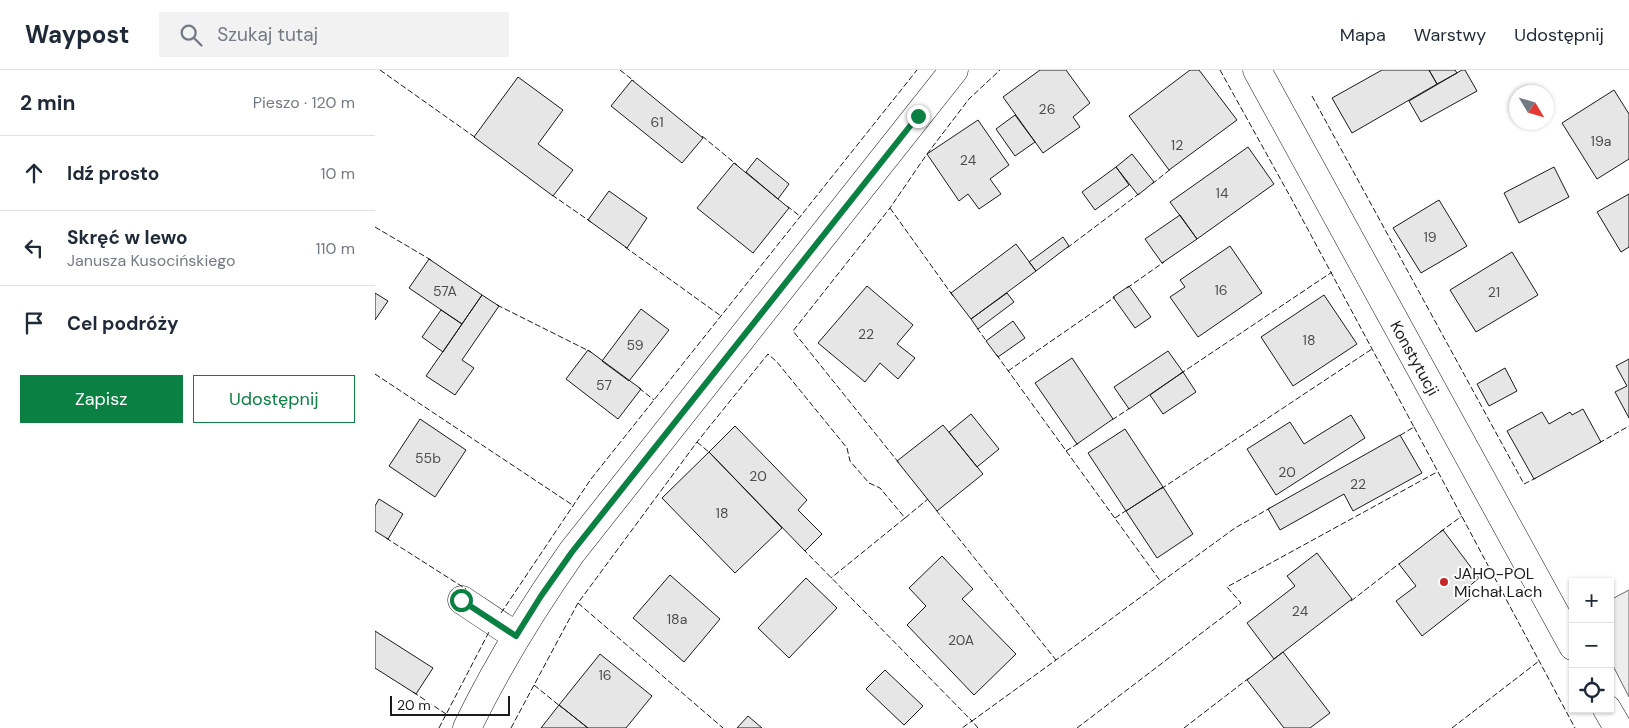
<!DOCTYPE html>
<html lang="pl">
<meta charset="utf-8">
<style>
:root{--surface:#fff;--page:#f2f2f3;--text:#1f2937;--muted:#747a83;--line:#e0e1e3;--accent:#0b8043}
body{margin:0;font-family:"DM Sans",sans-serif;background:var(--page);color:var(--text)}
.controls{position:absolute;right:15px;bottom:15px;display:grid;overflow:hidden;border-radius:0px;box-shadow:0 1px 4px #0004}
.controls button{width:45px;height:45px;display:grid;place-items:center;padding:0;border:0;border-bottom:1px solid var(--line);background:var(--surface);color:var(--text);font:25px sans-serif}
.compass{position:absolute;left:1134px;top:15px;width:45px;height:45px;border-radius:50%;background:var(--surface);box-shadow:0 1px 4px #0004;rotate:128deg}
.scale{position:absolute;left:15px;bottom:12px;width:120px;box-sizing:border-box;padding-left:5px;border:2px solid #1a1a1a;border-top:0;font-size:14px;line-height:18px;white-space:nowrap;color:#1a1a1a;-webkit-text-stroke:4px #fff;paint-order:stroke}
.stop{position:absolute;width:15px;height:15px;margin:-11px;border:4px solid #0b8043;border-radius:50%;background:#fff}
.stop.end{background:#0b8043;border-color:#fff;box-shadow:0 1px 5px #0008}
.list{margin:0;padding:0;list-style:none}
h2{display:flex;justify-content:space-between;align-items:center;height:65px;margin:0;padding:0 20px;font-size:21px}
h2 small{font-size:16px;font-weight:400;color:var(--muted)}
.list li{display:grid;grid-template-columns:32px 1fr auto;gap:15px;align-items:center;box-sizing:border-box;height:75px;padding:0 20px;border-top:1px solid var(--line)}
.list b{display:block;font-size:19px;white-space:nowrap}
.list p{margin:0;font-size:16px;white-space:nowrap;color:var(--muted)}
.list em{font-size:16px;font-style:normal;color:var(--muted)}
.actions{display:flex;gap:10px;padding:15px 20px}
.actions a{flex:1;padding:11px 0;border:1px solid var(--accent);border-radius:0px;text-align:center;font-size:18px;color:var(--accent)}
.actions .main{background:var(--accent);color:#fff}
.icon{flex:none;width:28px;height:28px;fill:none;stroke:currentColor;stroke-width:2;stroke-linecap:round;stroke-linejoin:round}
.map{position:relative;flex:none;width:1254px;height:658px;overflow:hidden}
header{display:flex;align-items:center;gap:30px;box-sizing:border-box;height:70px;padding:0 25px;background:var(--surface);border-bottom:1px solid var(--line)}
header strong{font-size:24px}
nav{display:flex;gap:28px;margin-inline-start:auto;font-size:18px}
.search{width:350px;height:45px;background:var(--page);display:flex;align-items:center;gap:12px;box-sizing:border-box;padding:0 18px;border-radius:0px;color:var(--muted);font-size:19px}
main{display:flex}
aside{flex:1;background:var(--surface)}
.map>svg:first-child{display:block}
.built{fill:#ededed;stroke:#6a6a6a}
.building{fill:#e6e6e6;stroke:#1a1a1a}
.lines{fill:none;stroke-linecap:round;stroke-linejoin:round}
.minor-casing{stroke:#1a1a1a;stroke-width:29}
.minor{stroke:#fff;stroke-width:28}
.fence{stroke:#1a1a1a;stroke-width:1;stroke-dasharray:6 2.5;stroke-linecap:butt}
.route{stroke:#0b8043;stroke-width:6}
.poi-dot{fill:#c62828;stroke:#fff;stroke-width:2}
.labels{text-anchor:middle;stroke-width:4;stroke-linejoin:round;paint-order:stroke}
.number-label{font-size:14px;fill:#4d4d4d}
.street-label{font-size:16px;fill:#1a1a1a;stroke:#fff}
.poi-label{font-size:16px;fill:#1a1a1a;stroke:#fff;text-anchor:start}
</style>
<header>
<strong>Waypost</strong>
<div class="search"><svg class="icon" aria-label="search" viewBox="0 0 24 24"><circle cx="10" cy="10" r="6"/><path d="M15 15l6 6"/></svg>Szukaj tutaj</div>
<nav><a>Mapa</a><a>Warstwy</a><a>Udostępnij</a></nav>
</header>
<main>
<aside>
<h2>2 min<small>Pieszo · 120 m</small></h2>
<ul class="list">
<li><svg class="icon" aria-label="ahead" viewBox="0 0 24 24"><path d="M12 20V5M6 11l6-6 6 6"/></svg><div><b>Idź prosto</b></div><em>10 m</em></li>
<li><svg class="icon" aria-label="left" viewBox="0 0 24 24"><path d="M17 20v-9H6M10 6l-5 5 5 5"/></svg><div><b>Skręć w lewo</b><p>Janusza Kusocińskiego</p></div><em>110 m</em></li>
<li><svg class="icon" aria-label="arrive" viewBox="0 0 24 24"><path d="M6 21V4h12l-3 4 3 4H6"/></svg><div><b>Cel podróży</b></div></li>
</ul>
<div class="actions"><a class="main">Zapisz</a><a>Udostępnij</a></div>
</aside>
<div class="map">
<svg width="1254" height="658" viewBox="0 0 1254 658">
<rect width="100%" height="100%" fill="#fff"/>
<!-- built -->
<path class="built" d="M 1254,520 L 1254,627 L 1235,590 L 1235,530 Z"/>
<!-- building -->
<path class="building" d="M 665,0 L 691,0 L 715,33 L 698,47 L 705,57 L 668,83 L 628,27 Z
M 815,0 L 824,0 L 862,50 L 794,100 L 754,46 Z
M 1007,0 L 1054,0 L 1062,14 L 977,63 L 957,28 Z
M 1054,0 L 1080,0 L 1082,3 L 1062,14 Z
M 1087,0 L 1090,0 L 1102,21 L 1046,52 L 1034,31 Z
M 143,7 L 188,40 L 163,74 L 198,100 L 178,126 L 99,67 Z
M 257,10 L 328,68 L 307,93 L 236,36 Z
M 1239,20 L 1254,44 L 1254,89 L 1222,109 L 1187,53 Z
M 640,45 L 660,72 L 640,86 L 621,59 Z
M 603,50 L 634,95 L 615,109 L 626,124 L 604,139 L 593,124 L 584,131 L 552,84 Z
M 873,77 L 899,114 L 822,169 L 795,132 Z
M 757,84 L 779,112 L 763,125 L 741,97 Z
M 382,88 L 414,114 L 403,129 L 371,102 Z
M 359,93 L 414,138 L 378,183 L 322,138 Z
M 741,97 L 754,115 L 720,140 L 707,122 Z
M 1179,97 L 1194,127 L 1144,153 L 1129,123 Z
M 234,121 L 272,148 L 252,178 L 213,150 Z
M 1254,124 L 1254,177 L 1246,182 L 1222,142 Z
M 1064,130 L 1092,176 L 1046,203 L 1018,158 Z
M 805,145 L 822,169 L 787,193 L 770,169 Z
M 688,167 L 694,176 L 661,201 L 654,192 Z
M 641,174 L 661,201 L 596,249 L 576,223 Z
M 855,176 L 887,223 L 823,267 L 795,227 L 810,217 L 805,210 Z
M 1137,182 L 1163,225 L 1101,262 L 1075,220 Z
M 54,189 L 107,225 L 87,254 L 34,218 Z
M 492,216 L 538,255 L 522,274 L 540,288 L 523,309 L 505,293 L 490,312 L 443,273 Z
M 754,216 L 776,247 L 760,258 L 738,227 Z
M 0,223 L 13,231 L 0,250 Z
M 632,223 L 639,232 L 603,259 L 596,249 Z
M 107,225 L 124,236 L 87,290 L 99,298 L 80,325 L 51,306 Z
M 949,225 L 982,274 L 918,316 L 886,267 Z
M 266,239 L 294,260 L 254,311 L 227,291 Z
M 66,240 L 87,254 L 68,282 L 47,267 Z
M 638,251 L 650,268 L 623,287 L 611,271 Z
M 213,280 L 266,319 L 243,349 L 191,309 Z
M 793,281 L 808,302 L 754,339 L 739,317 Z
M 697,288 L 738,349 L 702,374 L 660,313 Z
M 1254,289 L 1254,348 L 1240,322 L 1252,316 L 1241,296 Z
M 1130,298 L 1142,321 L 1114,336 L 1102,314 Z
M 808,302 L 821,322 L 788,344 L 775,325 Z
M 1208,339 L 1226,372 L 1159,409 L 1132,361 L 1167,342 L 1174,354 L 1195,342 L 1197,345 Z
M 596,344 L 624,379 L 602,397 L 574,362 Z
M 976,345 L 990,368 L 901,425 L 872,379 L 915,352 L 929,374 Z
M 45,349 L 91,380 L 60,427 L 14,396 Z
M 568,355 L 608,404 L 562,441 L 522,391 Z
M 360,356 L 432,430 L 423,440 L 447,464 L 430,481 L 334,382 Z
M 750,359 L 788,417 L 751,441 L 713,383 Z
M 1025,365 L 1047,403 L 978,441 L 969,424 L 905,460 L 893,439 Z
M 334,382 L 407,458 L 360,503 L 287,428 Z
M 788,417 L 818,464 L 782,488 L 751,441 Z
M 4,429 L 28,444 L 13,469 L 0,461 L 0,436 Z
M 1068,460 L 1104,508 L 1091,519 L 1097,527 L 1047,566 L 1021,531 L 1041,516 L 1024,494 Z
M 942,483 L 977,529 L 899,589 L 872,553 L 920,516 L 912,506 Z
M 567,486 L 598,519 L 587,529 L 641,584 L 599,625 L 532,555 L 551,536 L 534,518 Z
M 295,505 L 345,549 L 309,592 L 258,548 Z
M 431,508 L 462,538 L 414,588 L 383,558 Z
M 0,561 L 58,598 L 41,624 L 0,598 Z
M 908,582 L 955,643 L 935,658 L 909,658 L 872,610 Z
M 225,584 L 277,626 L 251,658 L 213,658 L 184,635 Z
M 510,600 L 548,636 L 529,655 L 491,619 Z
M 184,635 L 213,658 L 166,658 Z
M 373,646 L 387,658 L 362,658 Z"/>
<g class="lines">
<!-- minor casing -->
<g class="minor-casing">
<path id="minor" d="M 882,0 L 1198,576
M 87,530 L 141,566
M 1232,639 L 1243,658
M 92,658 C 122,596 157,539 197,482 L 579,0"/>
</g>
<!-- minor -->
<use href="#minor" class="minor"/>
<!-- fence -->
<path class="fence" d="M 5,0 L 101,68
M 245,0 L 259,11
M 845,0 L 916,128 L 1039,357 L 1024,366
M 937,26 L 1149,414 L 1161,408
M 327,66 L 362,95
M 777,114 L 797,98
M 177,125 L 216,152
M 412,136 L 426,147
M 515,138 L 578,226
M 0,157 L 56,190
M 250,177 L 346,246
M 692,178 L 765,123
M 752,218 L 789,192
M 122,235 L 216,282
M 602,258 L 612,272
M 633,301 L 740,227
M 0,304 L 199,436
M 805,304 L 957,202
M 264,318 L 279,330
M 737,350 L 755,338
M 1039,357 L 1200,658
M 322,372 L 335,383
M 1224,373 L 1254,356
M 691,381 L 704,373
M 524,393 L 418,261 L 515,138 L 552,84 L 594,29 L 625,0
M 786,419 L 997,279
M 561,440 L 681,590
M 530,448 L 553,429
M 740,448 L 752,440
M 1065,462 L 1087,446
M 11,468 L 91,519
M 428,479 L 597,651 L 587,658
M 786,512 L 860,458 L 895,438
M 976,531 L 1025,493
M 203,533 L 348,658
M 126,543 L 216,409 L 542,0
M 159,615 L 186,637
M 38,622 L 71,644
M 64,658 L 115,560
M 136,658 L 203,533 L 322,372 L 393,284 L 402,292 L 472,378 L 475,391 L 494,413 L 505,418 L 530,448 L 456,508
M 603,658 L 597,651 L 681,590 L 786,512 L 621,284
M 702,658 L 866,533 L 852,517 L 1062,402
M 809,658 L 874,608
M 1077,658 L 1164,591"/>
</g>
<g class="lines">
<!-- route -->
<path class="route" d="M 86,530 L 141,566 L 166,526 L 197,482 L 543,46"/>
</g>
<!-- markers -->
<circle class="poi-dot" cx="1069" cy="512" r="5"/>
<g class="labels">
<!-- number labels -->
<g class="number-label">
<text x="672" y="44">26</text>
<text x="282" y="57">61</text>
<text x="1226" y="76">19a</text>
<text x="802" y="80">12</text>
<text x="593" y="95">24</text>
<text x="847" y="128">14</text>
<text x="1055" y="172">19</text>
<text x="846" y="225">16</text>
<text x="70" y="226">57A</text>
<text x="1119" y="227">21</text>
<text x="491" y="269">22</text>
<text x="934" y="275">18</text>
<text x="260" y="280">59</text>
<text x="229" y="320">57</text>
<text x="53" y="393">55b</text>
<text x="912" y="407">20</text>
<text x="383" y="411">20</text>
<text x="983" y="419">22</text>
<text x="347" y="448">18</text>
<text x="925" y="546">24</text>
<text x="302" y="554">18a</text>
<text x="586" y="575">20A</text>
<text x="230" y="610">16</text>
</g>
<!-- street labels -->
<g class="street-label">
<text transform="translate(1040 288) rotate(61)" y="6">Konstytucji</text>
</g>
<!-- poi labels -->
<g class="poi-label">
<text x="1079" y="509">JAHO-POL<tspan x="1079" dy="18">Michał Lach</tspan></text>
</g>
</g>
</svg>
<div class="controls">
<button>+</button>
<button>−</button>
<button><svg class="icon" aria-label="locate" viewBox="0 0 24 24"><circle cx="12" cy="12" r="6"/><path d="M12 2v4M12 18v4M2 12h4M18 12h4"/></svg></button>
</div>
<svg class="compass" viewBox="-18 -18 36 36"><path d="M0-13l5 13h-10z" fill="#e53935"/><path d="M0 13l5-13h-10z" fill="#747a83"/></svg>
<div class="scale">20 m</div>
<div class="stop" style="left:86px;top:530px"></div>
<div class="stop end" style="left:543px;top:46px"></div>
</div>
</main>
